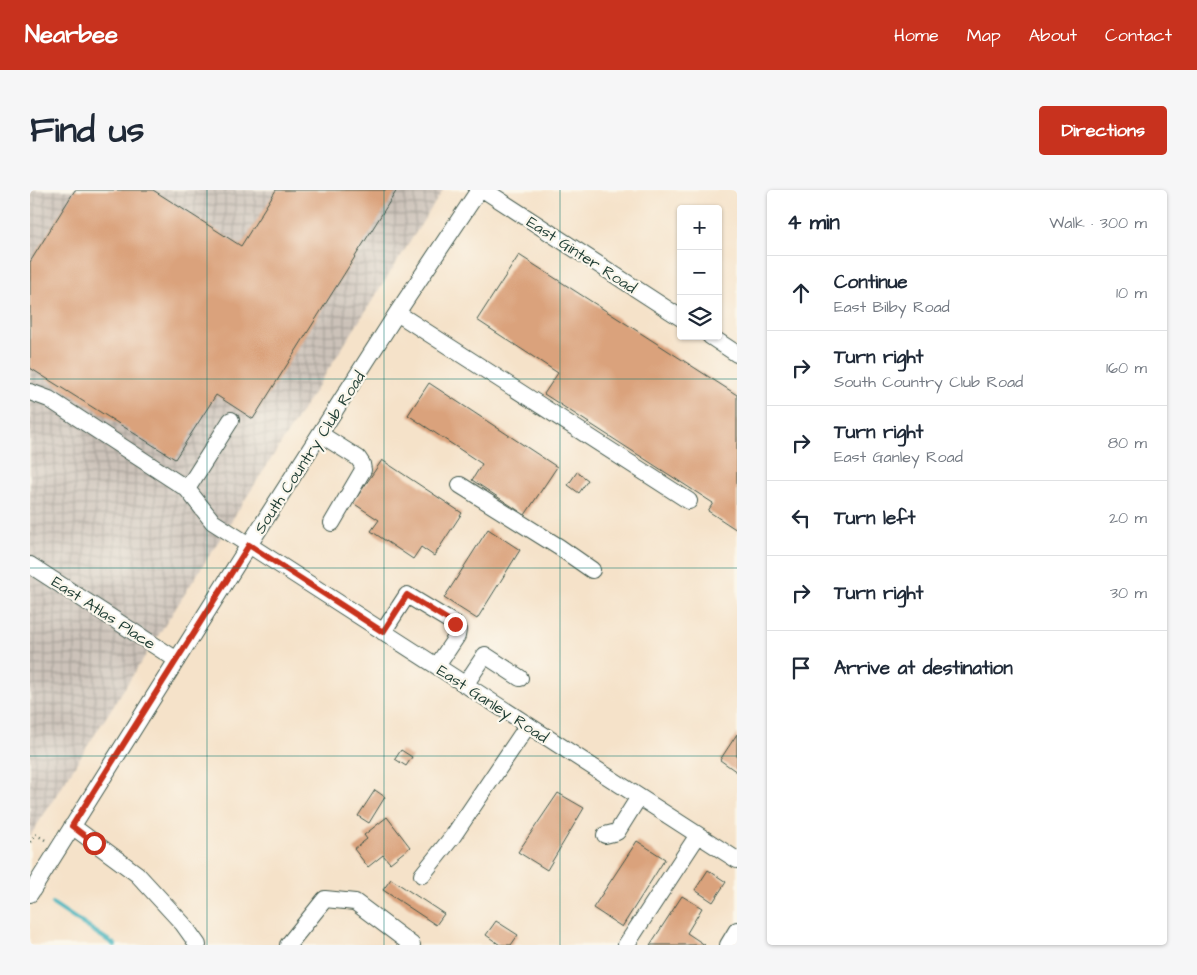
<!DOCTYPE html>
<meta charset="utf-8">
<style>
:root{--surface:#fff;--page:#f6f6f7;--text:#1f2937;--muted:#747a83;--line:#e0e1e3;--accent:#c8321e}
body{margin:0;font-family:"Architects Daughter",sans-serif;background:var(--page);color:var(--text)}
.controls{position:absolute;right:15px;top:15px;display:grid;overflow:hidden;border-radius:5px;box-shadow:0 1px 4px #0004}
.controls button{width:45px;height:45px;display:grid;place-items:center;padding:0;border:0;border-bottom:1px solid var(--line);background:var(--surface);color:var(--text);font:25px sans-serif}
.stop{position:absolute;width:15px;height:15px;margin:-11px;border:4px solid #c8321e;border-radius:50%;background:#fff}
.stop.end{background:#c8321e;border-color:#fff;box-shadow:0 1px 5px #0008}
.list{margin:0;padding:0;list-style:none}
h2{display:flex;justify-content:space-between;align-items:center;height:65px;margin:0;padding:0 20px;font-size:21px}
h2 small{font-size:16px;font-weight:400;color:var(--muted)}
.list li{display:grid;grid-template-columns:32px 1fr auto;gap:15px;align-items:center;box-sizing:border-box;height:75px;padding:0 20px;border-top:1px solid var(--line)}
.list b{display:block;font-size:19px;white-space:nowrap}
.list p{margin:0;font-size:16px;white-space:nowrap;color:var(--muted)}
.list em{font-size:16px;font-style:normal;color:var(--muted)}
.icon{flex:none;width:28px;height:28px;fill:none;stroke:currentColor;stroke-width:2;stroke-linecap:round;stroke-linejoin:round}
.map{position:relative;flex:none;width:707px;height:755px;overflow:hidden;border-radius:5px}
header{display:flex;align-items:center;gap:30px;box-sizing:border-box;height:70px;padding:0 25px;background:var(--accent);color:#fff}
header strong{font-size:24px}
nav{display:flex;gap:28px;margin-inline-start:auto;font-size:18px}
.intro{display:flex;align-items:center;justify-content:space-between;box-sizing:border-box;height:120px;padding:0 30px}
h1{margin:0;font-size:35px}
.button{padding:12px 22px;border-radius:5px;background:var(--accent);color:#fff;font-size:18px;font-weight:700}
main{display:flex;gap:30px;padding:0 30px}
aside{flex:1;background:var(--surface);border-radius:5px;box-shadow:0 1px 4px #0004}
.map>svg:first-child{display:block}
.industrial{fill:url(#industrial-grid)}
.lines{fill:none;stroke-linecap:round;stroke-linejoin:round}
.stream{stroke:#43b2bc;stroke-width:4.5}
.building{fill:#daa27c}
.minor-casing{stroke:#3f564a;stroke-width:18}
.path{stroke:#3f564a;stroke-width:2.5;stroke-dasharray:1 4;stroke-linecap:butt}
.minor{stroke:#fff;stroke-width:16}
.route{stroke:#c8321e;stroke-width:6}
.grid{fill:none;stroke:#0f766e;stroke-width:1;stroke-opacity:0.55}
.labels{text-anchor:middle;stroke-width:4.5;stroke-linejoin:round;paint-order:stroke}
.street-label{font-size:16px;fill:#1f3d34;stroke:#fbf7ec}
</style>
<header>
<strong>Nearbee</strong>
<nav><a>Home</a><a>Map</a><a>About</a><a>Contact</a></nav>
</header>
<div class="intro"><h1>Find us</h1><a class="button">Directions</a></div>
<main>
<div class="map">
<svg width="707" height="755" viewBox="0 0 707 755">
<defs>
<pattern id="industrial-grid" width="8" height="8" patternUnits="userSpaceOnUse" patternTransform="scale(1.25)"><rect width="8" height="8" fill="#ccc2b9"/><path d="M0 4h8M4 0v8" fill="none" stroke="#a59f97"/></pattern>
</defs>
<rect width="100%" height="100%" fill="#fbf7ec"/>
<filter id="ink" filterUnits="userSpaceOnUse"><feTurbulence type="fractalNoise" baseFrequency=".02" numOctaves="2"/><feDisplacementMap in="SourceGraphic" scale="10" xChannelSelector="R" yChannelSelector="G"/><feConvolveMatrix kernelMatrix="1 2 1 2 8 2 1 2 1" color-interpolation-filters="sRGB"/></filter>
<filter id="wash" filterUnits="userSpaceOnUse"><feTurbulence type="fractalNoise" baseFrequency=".0096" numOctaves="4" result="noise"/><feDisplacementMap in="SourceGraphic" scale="20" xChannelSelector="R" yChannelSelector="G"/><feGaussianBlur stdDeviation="1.12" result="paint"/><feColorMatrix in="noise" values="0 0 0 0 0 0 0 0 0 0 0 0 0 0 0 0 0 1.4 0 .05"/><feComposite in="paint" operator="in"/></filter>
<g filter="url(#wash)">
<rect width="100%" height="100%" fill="#f5e2c9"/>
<!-- industrial -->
<path class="industrial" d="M 0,0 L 413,0 L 0,646 Z"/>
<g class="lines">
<!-- stream -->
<path class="stream" d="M 23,714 L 85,755"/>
</g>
<g id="blocks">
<!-- building -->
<path class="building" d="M 45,0 L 123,0 L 211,56 L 246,0 L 367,0 L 223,229 L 186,205 L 145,269 L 0,178 L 0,72 Z
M 489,65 L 707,205 L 707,340 L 678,321 L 683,313 L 514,204 L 528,183 L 447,130 Z
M 399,193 L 527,277 L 495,325 L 442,290 L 452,274 L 378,225 Z
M 352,270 L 432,323 L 404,366 L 391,357 L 383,369 L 341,341 L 349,330 L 323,313 Z
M 547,282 L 558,290 L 549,303 L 538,295 Z
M 458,339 L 490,360 L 447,429 L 414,408 Z
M 707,544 L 707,582 L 690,570 Z
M 371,560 L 382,567 L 376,576 L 365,569 Z
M 345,600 L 355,607 L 339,633 L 328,626 Z
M 528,603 L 554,618 L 517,680 L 488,662 Z
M 357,627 L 380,657 L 360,673 L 353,665 L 338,677 L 324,659 L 337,649 L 334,645 Z
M 607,651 L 635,669 L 592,737 L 563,718 Z
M 678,680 L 696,692 L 683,712 L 665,700 Z
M 361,689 L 414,724 L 406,735 L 353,700 Z
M 652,706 L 672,718 L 657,743 L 675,755 L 620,755 Z
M 466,731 L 488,745 L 481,755 L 470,755 L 456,745 Z"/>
</g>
</g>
<g filter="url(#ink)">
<use href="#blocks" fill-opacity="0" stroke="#3f564a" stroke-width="1"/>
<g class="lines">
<!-- minor casing -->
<g class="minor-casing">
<path id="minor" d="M 454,0 L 651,128
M 367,123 L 659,311
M 680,146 L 707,164
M 0,202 L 19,209 L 157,299 L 183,332 L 219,355 L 707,670
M 290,244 L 328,268 L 332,274 L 333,280 L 302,333
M 430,295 L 529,357 L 562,380
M 157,299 L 201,230
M 0,375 L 147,470
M 353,442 L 377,405 L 425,434 L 428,440 L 427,446 L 407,476
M 435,495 L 455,465 L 490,488
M 42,636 L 107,684 L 153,734 L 168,755
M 575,645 L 587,642 L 609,607
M 392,685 L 423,646 L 498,535
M 0,704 L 219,355 L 367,123 L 449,0
M 258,755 L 295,709 L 325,712 L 382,755
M 596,755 L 668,645
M 698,755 L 707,740"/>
</g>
<!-- path -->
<path class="path" d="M 0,652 L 5,644 L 17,651"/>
<!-- minor -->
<use href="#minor" class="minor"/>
</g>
</g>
<g class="lines" filter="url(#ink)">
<!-- route -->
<path class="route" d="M 64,653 L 42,636 L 219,355 L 353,442 L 377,405 L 425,434"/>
</g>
<!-- grid -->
<path class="grid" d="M 177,0 L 177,755M 354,0 L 354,755M 530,0 L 530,755M 0,189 L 707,189M 0,378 L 707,378M 0,566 L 707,566"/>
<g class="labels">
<!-- street labels -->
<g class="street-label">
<text transform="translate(552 64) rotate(33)" y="6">East Ginter Road</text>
<text transform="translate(279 262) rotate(-57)" y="6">South Country Club Road</text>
<text transform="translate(74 422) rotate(33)" y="6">East Atlas Place</text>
<text transform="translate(463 513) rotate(33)" y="6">East Ganley Road</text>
</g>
</g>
</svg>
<div class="controls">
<button>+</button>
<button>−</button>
<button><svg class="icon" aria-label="layers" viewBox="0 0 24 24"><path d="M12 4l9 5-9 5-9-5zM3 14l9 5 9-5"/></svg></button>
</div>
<div class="stop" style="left:64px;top:653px"></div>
<div class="stop end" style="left:425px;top:434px"></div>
</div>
<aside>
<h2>4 min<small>Walk · 300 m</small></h2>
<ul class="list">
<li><svg class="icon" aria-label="ahead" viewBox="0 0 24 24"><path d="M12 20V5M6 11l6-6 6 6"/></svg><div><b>Continue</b><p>East Bilby Road</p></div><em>10 m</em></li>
<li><svg class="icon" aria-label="right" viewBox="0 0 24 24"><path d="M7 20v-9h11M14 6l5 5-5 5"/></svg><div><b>Turn right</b><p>South Country Club Road</p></div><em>160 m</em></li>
<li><svg class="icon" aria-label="right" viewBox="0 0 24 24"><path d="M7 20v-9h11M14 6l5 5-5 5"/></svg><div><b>Turn right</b><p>East Ganley Road</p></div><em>80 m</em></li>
<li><svg class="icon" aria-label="left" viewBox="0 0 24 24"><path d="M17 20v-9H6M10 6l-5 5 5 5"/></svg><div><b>Turn left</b></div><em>20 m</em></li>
<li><svg class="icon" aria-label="right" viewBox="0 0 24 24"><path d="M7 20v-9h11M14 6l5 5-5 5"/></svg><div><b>Turn right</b></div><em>30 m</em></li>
<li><svg class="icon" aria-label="arrive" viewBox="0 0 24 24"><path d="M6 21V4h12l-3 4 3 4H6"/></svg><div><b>Arrive at destination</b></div></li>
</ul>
</aside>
</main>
